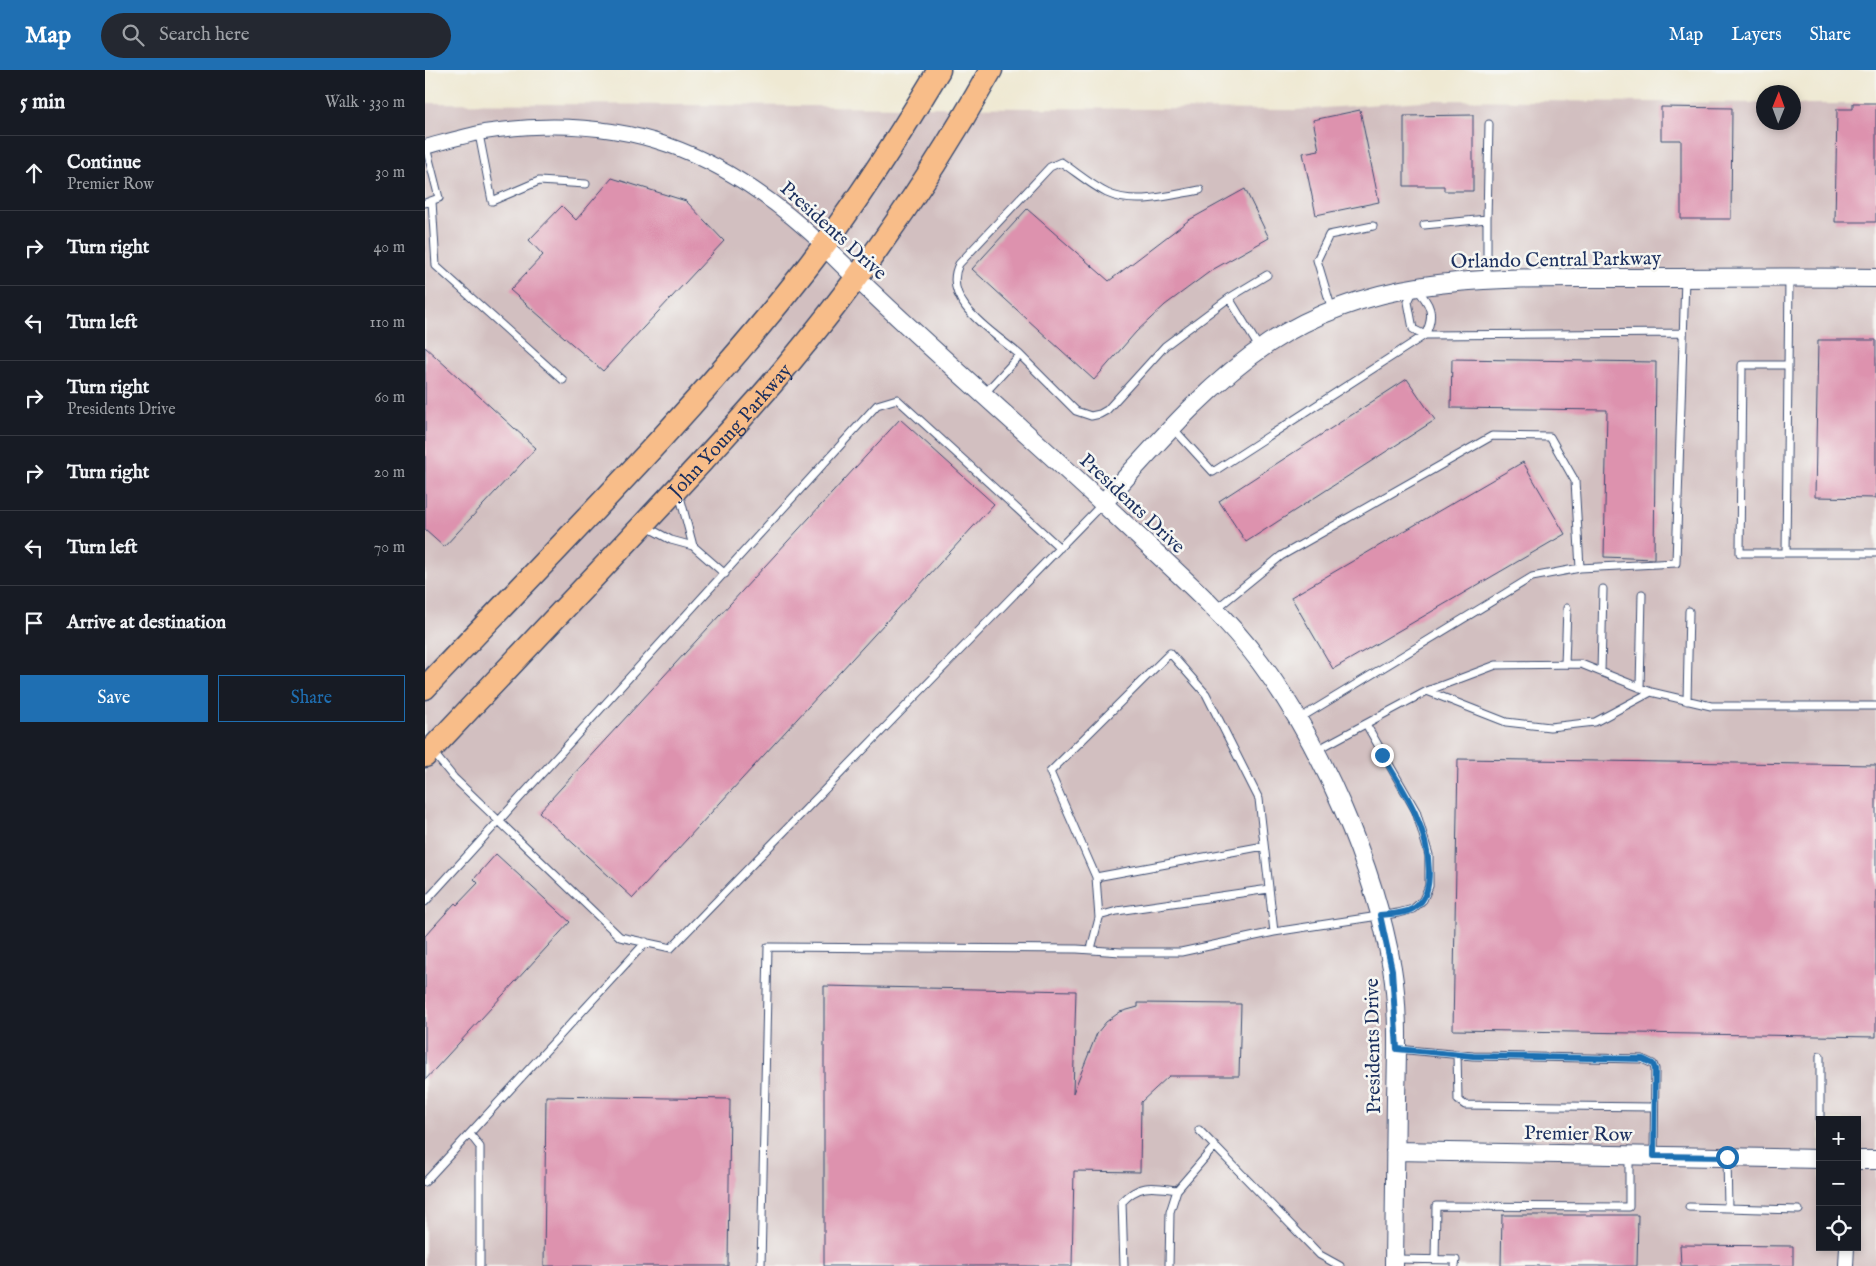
<!DOCTYPE html>
<meta charset="utf-8">
<style>
:root{--surface:#171b24;--page:#242831;--text:#f1f3f6;--muted:#9ea1a6;--line:#363941;--accent:#1f6fb2}
body{margin:0;font-family:"IM FELL English",serif;background:var(--page);color:var(--text)}
.controls{position:absolute;right:15px;bottom:15px;display:grid;overflow:hidden;border-radius:0px;box-shadow:0 2px 8px #0003}
.controls button{width:45px;height:45px;display:grid;place-items:center;padding:0;border:0;border-bottom:1px solid var(--line);background:var(--surface);color:var(--text);font:25px sans-serif}
.compass{position:absolute;left:1331px;top:15px;width:45px;height:45px;border-radius:50%;background:var(--surface);box-shadow:0 2px 8px #0003;rotate:1deg}
.stop{position:absolute;width:15px;height:15px;margin:-11px;border:4px solid #1f6fb2;border-radius:50%;background:#fff}
.stop.end{background:#1f6fb2;border-color:#fff;box-shadow:0 1px 5px #0008}
.list{margin:0;padding:0;list-style:none}
h2{display:flex;justify-content:space-between;align-items:center;height:65px;margin:0;padding:0 20px;font-size:21px}
h2 small{font-size:16px;font-weight:400;color:var(--muted)}
.list li{display:grid;grid-template-columns:32px 1fr auto;gap:15px;align-items:center;box-sizing:border-box;height:75px;padding:0 20px;border-top:1px solid var(--line)}
.list b{display:block;font-size:19px;white-space:nowrap}
.list p{margin:0;font-size:16px;white-space:nowrap;color:var(--muted)}
.list em{font-size:16px;font-style:normal;color:var(--muted)}
.actions{display:flex;gap:10px;padding:15px 20px}
.actions a{flex:1;padding:11px 0;border:1px solid var(--accent);border-radius:0px;text-align:center;font-size:18px;color:var(--accent)}
.actions .main{background:var(--accent);color:#fff}
.icon{flex:none;width:28px;height:28px;fill:none;stroke:currentColor;stroke-width:2;stroke-linecap:round;stroke-linejoin:round}
.map{position:relative;flex:none;width:1451px;height:1196px;overflow:hidden}
header{display:flex;align-items:center;gap:30px;box-sizing:border-box;height:70px;padding:0 25px;background:var(--accent);color:#fff}
header strong{font-size:24px}
nav{display:flex;gap:28px;margin-inline-start:auto;font-size:18px}
.search{width:350px;height:45px;background:var(--page);display:flex;align-items:center;gap:12px;box-sizing:border-box;padding:0 18px;border-radius:28px;color:var(--muted);font-size:19px}
main{display:flex}
aside{flex:1;background:var(--surface)}
.map>svg:first-child{display:block}
.industrial{fill:#d2bfc0;fill-rule:evenodd}
.building{fill:#dd92ae}
.lines{fill:none;stroke-linecap:round;stroke-linejoin:round}
.service-casing{stroke:#3b4b70;stroke-width:9}
.minor-casing{stroke:#3b4b70;stroke-width:16}
.tertiary-casing{stroke:#3b4b70;stroke-width:20}
.trunk-casing{stroke:#3b4b70;stroke-width:25}
.service{stroke:#fff;stroke-width:7}
.minor{stroke:#fff;stroke-width:14}
.tertiary{stroke:#fff;stroke-width:18}
.trunk{stroke:#f8bd89;stroke-width:22}
.route{stroke:#1f6fb2;stroke-width:6}
.labels{text-anchor:middle;stroke-width:5;stroke-linejoin:round;paint-order:stroke}
.street-label{font-size:20px;fill:#1b2f5e;stroke:#f6f6f2}
</style>
<header>
<strong>Map</strong>
<div class="search"><svg class="icon" aria-label="search" viewBox="0 0 24 24"><circle cx="10" cy="10" r="6"/><path d="M15 15l6 6"/></svg>Search here</div>
<nav><a>Map</a><a>Layers</a><a>Share</a></nav>
</header>
<main>
<aside>
<h2>5 min<small>Walk · 330 m</small></h2>
<ul class="list">
<li><svg class="icon" aria-label="ahead" viewBox="0 0 24 24"><path d="M12 20V5M6 11l6-6 6 6"/></svg><div><b>Continue</b><p>Premier Row</p></div><em>30 m</em></li>
<li><svg class="icon" aria-label="right" viewBox="0 0 24 24"><path d="M7 20v-9h11M14 6l5 5-5 5"/></svg><div><b>Turn right</b></div><em>40 m</em></li>
<li><svg class="icon" aria-label="left" viewBox="0 0 24 24"><path d="M17 20v-9H6M10 6l-5 5 5 5"/></svg><div><b>Turn left</b></div><em>110 m</em></li>
<li><svg class="icon" aria-label="right" viewBox="0 0 24 24"><path d="M7 20v-9h11M14 6l5 5-5 5"/></svg><div><b>Turn right</b><p>Presidents Drive</p></div><em>60 m</em></li>
<li><svg class="icon" aria-label="right" viewBox="0 0 24 24"><path d="M7 20v-9h11M14 6l5 5-5 5"/></svg><div><b>Turn right</b></div><em>20 m</em></li>
<li><svg class="icon" aria-label="left" viewBox="0 0 24 24"><path d="M17 20v-9H6M10 6l-5 5 5 5"/></svg><div><b>Turn left</b></div><em>70 m</em></li>
<li><svg class="icon" aria-label="arrive" viewBox="0 0 24 24"><path d="M6 21V4h12l-3 4 3 4H6"/></svg><div><b>Arrive at destination</b></div></li>
</ul>
<div class="actions"><a class="main">Save</a><a>Share</a></div>
</aside>
<div class="map">
<svg width="1451" height="1196" viewBox="0 0 1451 1196">
<rect width="100%" height="100%" fill="#f6f6f2"/>
<filter id="ink" filterUnits="userSpaceOnUse"><feTurbulence type="fractalNoise" baseFrequency=".02" numOctaves="2"/><feDisplacementMap in="SourceGraphic" scale="10" xChannelSelector="R" yChannelSelector="G"/><feConvolveMatrix kernelMatrix="1 2 1 2 8 2 1 2 1" color-interpolation-filters="sRGB"/></filter>
<filter id="wash" filterUnits="userSpaceOnUse"><feTurbulence type="fractalNoise" baseFrequency=".0096" numOctaves="4" result="noise"/><feDisplacementMap in="SourceGraphic" scale="20" xChannelSelector="R" yChannelSelector="G"/><feGaussianBlur stdDeviation="1.12" result="paint"/><feColorMatrix in="noise" values="0 0 0 0 0 0 0 0 0 0 0 0 0 0 0 0 0 1.4 0 .05"/><feComposite in="paint" operator="in"/></filter>
<g filter="url(#wash)">
<rect width="100%" height="100%" fill="#efe9d3"/>
<!-- industrial -->
<path class="industrial" d="M 1011,30 L 1338,33 L 1338,52 L 1368,52 L 1369,34 L 1451,34 L 1451,1196 L 0,1196 L 0,33 L 871,40 ZM 1395,1050 L 1432,1050 L 1432,1177 L 1395,1177 Z"/>
<g id="blocks">
<!-- building -->
<path class="building" d="M 1428,33 L 1451,33 L 1451,152 L 1410,152 L 1412,39 L 1428,39 Z
M 1236,37 L 1307,38 L 1306,149 L 1256,149 L 1256,70 L 1236,70 Z
M 935,40 L 954,132 L 891,145 L 878,83 L 894,80 L 888,50 Z
M 1048,45 L 1048,121 L 1019,121 L 1019,116 L 979,116 L 979,46 Z
M 187,108 L 261,131 L 299,171 L 178,301 L 85,220 L 118,185 L 104,170 L 137,136 L 151,150 Z
M 820,119 L 844,168 L 787,200 L 740,235 L 711,262 L 669,310 L 547,199 L 602,139 L 684,211 L 764,150 Z
M 1393,270 L 1451,270 L 1451,428 L 1390,427 Z
M 0,277 L 111,378 L 19,477 L 0,460 Z
M 1027,289 L 1231,292 L 1229,489 L 1179,487 L 1182,340 L 1026,338 Z
M 982,309 L 1010,350 L 821,472 L 794,431 Z
M 475,349 L 569,434 L 208,828 L 114,742 Z
M 1098,392 L 1140,464 L 908,599 L 866,527 Z
M 1033,689 L 1451,695 L 1451,967 L 1028,960 Z
M 71,784 L 145,852 L 0,1010 L 0,866 L 30,833 L 32,835 L 53,813 L 49,809 Z
M 399,916 L 651,921 L 648,1023 L 672,963 L 681,952 L 695,942 L 713,937 L 713,933 L 816,934 L 814,1006 L 744,1006 L 716,1032 L 715,1102 L 649,1101 L 647,1196 L 399,1196 Z
M 121,1026 L 305,1029 L 303,1196 L 119,1196 Z
M 1077,1145 L 1213,1145 L 1212,1196 L 1076,1196 Z
M 1255,1175 L 1368,1176 L 1368,1196 L 1256,1196 Z"/>
</g>
</g>
<g filter="url(#ink)">
<use href="#blocks" fill-opacity="0" stroke="#3b4b70" stroke-width="1"/>
<g class="lines">
<!-- service casing -->
<g class="service-casing">
<path id="service" d="M 54,64 L 67,131 L 114,111 L 161,114
M 7,131 L 11,196 L 138,310
M 0,133 L 14,128 L 1,77
M 1062,149 L 1064,54
M 999,155 L 1062,149 L 1062,209
M 990,217 C 1005,233 1011,244 1000,265 L 988,259 L 983,232 Z
M 804,228 L 842,205
M 907,240 L 892,190 L 904,165 L 948,156
M 595,285 L 651,341 L 666,346 L 675,344 L 682,340 L 740,276 L 804,228 L 835,279
M 1362,295 L 1317,295 L 1315,483 L 1361,483 L 1364,208
M 559,324 L 595,285 C 570,263 515,232 534,194 L 625,97 L 636,92 C 651,102 666,115 682,123 C 710,136 746,125 775,120
M 747,357 L 788,402 L 1000,265 L 1258,263
M 254,423 L 268,476
M 220,456 L 246,470 L 268,476 L 300,504
M 1361,483 L 1451,483
M 791,539 L 856,486 L 1067,366 L 1125,367 L 1150,411 L 1155,498
M 1140,594 L 1142,538
M 1176,602 L 1178,519
M 1215,618 L 1217,524
M 1002,621 L 1081,652 L 1125,657 L 1170,652 L 1226,622
M 1262,631 L 1264,541
M 872,650 L 1107,507 L 1155,498 L 1251,493 L 1260,208
M 7,681 L 29,708 L 195,867 L 246,878 L 678,433
M 890,681 L 1002,621 L 1071,595 L 1156,594 L 1226,622 L 1286,636 L 1451,636
M 671,807 L 839,776
M 0,832 L 452,335 L 472,329 L 635,478
M 674,846 L 692,841 L 844,819
M 666,879 L 674,848 L 671,807 L 625,702 L 745,583 L 781,624 L 834,729 L 849,862
M 972,979 L 1048,986 L 1217,989 L 1228,994 L 1230,999 L 1229,1086
M 1032,984 L 1033,1030 L 1040,1035 L 1229,1037
M 1395,1050 L 1395,986
M 774,1060 L 895,1185 L 915,1196
M 45,1064 L 55,1077 L 55,1196
M 1302,1088 L 1303,1138 L 1374,1140
M 0,1112 L 221,872
M 1264,1137 L 1303,1138
M 970,1189 L 1031,1190 L 1030,1196
M 1010,1189 L 1011,1136 L 1204,1137 L 1204,1086
M 336,1196 L 343,877 L 652,879 L 696,882 L 756,882 L 849,862 L 973,843 L 988,839 L 998,830 L 1004,816 L 1004,785 L 991,741 L 941,654
M 699,1196 L 697,1132 C 715,1113 728,1117 752,1120
M 744,1196 L 745,1142 L 752,1120 L 790,1076"/>
</g>
<!-- minor casing -->
<g class="minor-casing">
<path id="minor" d="M 0,77 C 19,72 39,66 59,62 C 199,41 297,80 398,175
M 1421,1196 L 1422,1177"/>
</g>
<!-- tertiary casing -->
<g class="tertiary-casing">
<path id="tertiary" d="M 398,175 C 495,272 601,360 700,454 C 747,498 796,540 835,592 C 897,675 949,795 967,898 C 974,940 972,985 971,1028 C 970,1084 970,1140 969,1196
M 678,433 C 730,376 780,316 844,273 C 957,199 1080,209 1208,208 C 1289,208 1370,207 1451,208
M 970,1081 L 1395,1089
M 1432,1090 L 1451,1090"/>
</g>
<!-- trunk casing -->
<g class="trunk-casing">
<g id="trunk">
<path d="M 0,618 C 129,481 265,347 381,199 C 430,136 473,68 514,0"/>
<path id="s1" d="M 0,686 C 68,614 135,543 203,471 C 255,415 308,360 357,302 C 436,208 506,107 566,0"/>
</g>
</g>
<!-- service -->
<use href="#service" class="service"/>
<!-- minor -->
<use href="#minor" class="minor"/>
<!-- tertiary -->
<use href="#tertiary" class="tertiary"/>
<!-- trunk -->
<use href="#trunk" class="trunk"/>
</g>
</g>
<g class="lines" filter="url(#ink)">
<!-- route -->
<path class="route" d="M 957,685 C 980,722 1003,756 1004,801 C 1004,815 1002,830 989,838 C 980,844 966,844 955,845 L 967,900 L 972,979 L 1048,986 L 1218,989 L 1228,994 L 1230,999 L 1229,1086 L 1302,1087"/>
</g>
<g class="labels">
<!-- street labels -->
<g class="street-label">
<text transform="translate(409 160) rotate(42)" y="7">Presidents Drive</text>
<text transform="translate(1131 189) rotate(-1)" y="7">Orlando Central Parkway</text>
<text dy="7" stroke="none"><textPath href="#s1" startOffset="446">John Young Parkway</textPath></text>
<text transform="translate(708 433) rotate(43)" y="7">Presidents Drive</text>
<text transform="translate(947 976) rotate(-91)" y="7">Presidents Drive</text>
<text transform="translate(1153 1063) rotate(1)" y="7">Premier Row</text>
</g>
</g>
</svg>
<div class="controls">
<button>+</button>
<button>−</button>
<button><svg class="icon" aria-label="locate" viewBox="0 0 24 24"><circle cx="12" cy="12" r="6"/><path d="M12 2v4M12 18v4M2 12h4M18 12h4"/></svg></button>
</div>
<svg class="compass" viewBox="-18 -18 36 36"><path d="M0-13l5 13h-10z" fill="#e53935"/><path d="M0 13l5-13h-10z" fill="#9ea1a6"/></svg>
<div class="stop" style="left:1302px;top:1087px"></div>
<div class="stop end" style="left:957px;top:685px"></div>
</div>
</main>
